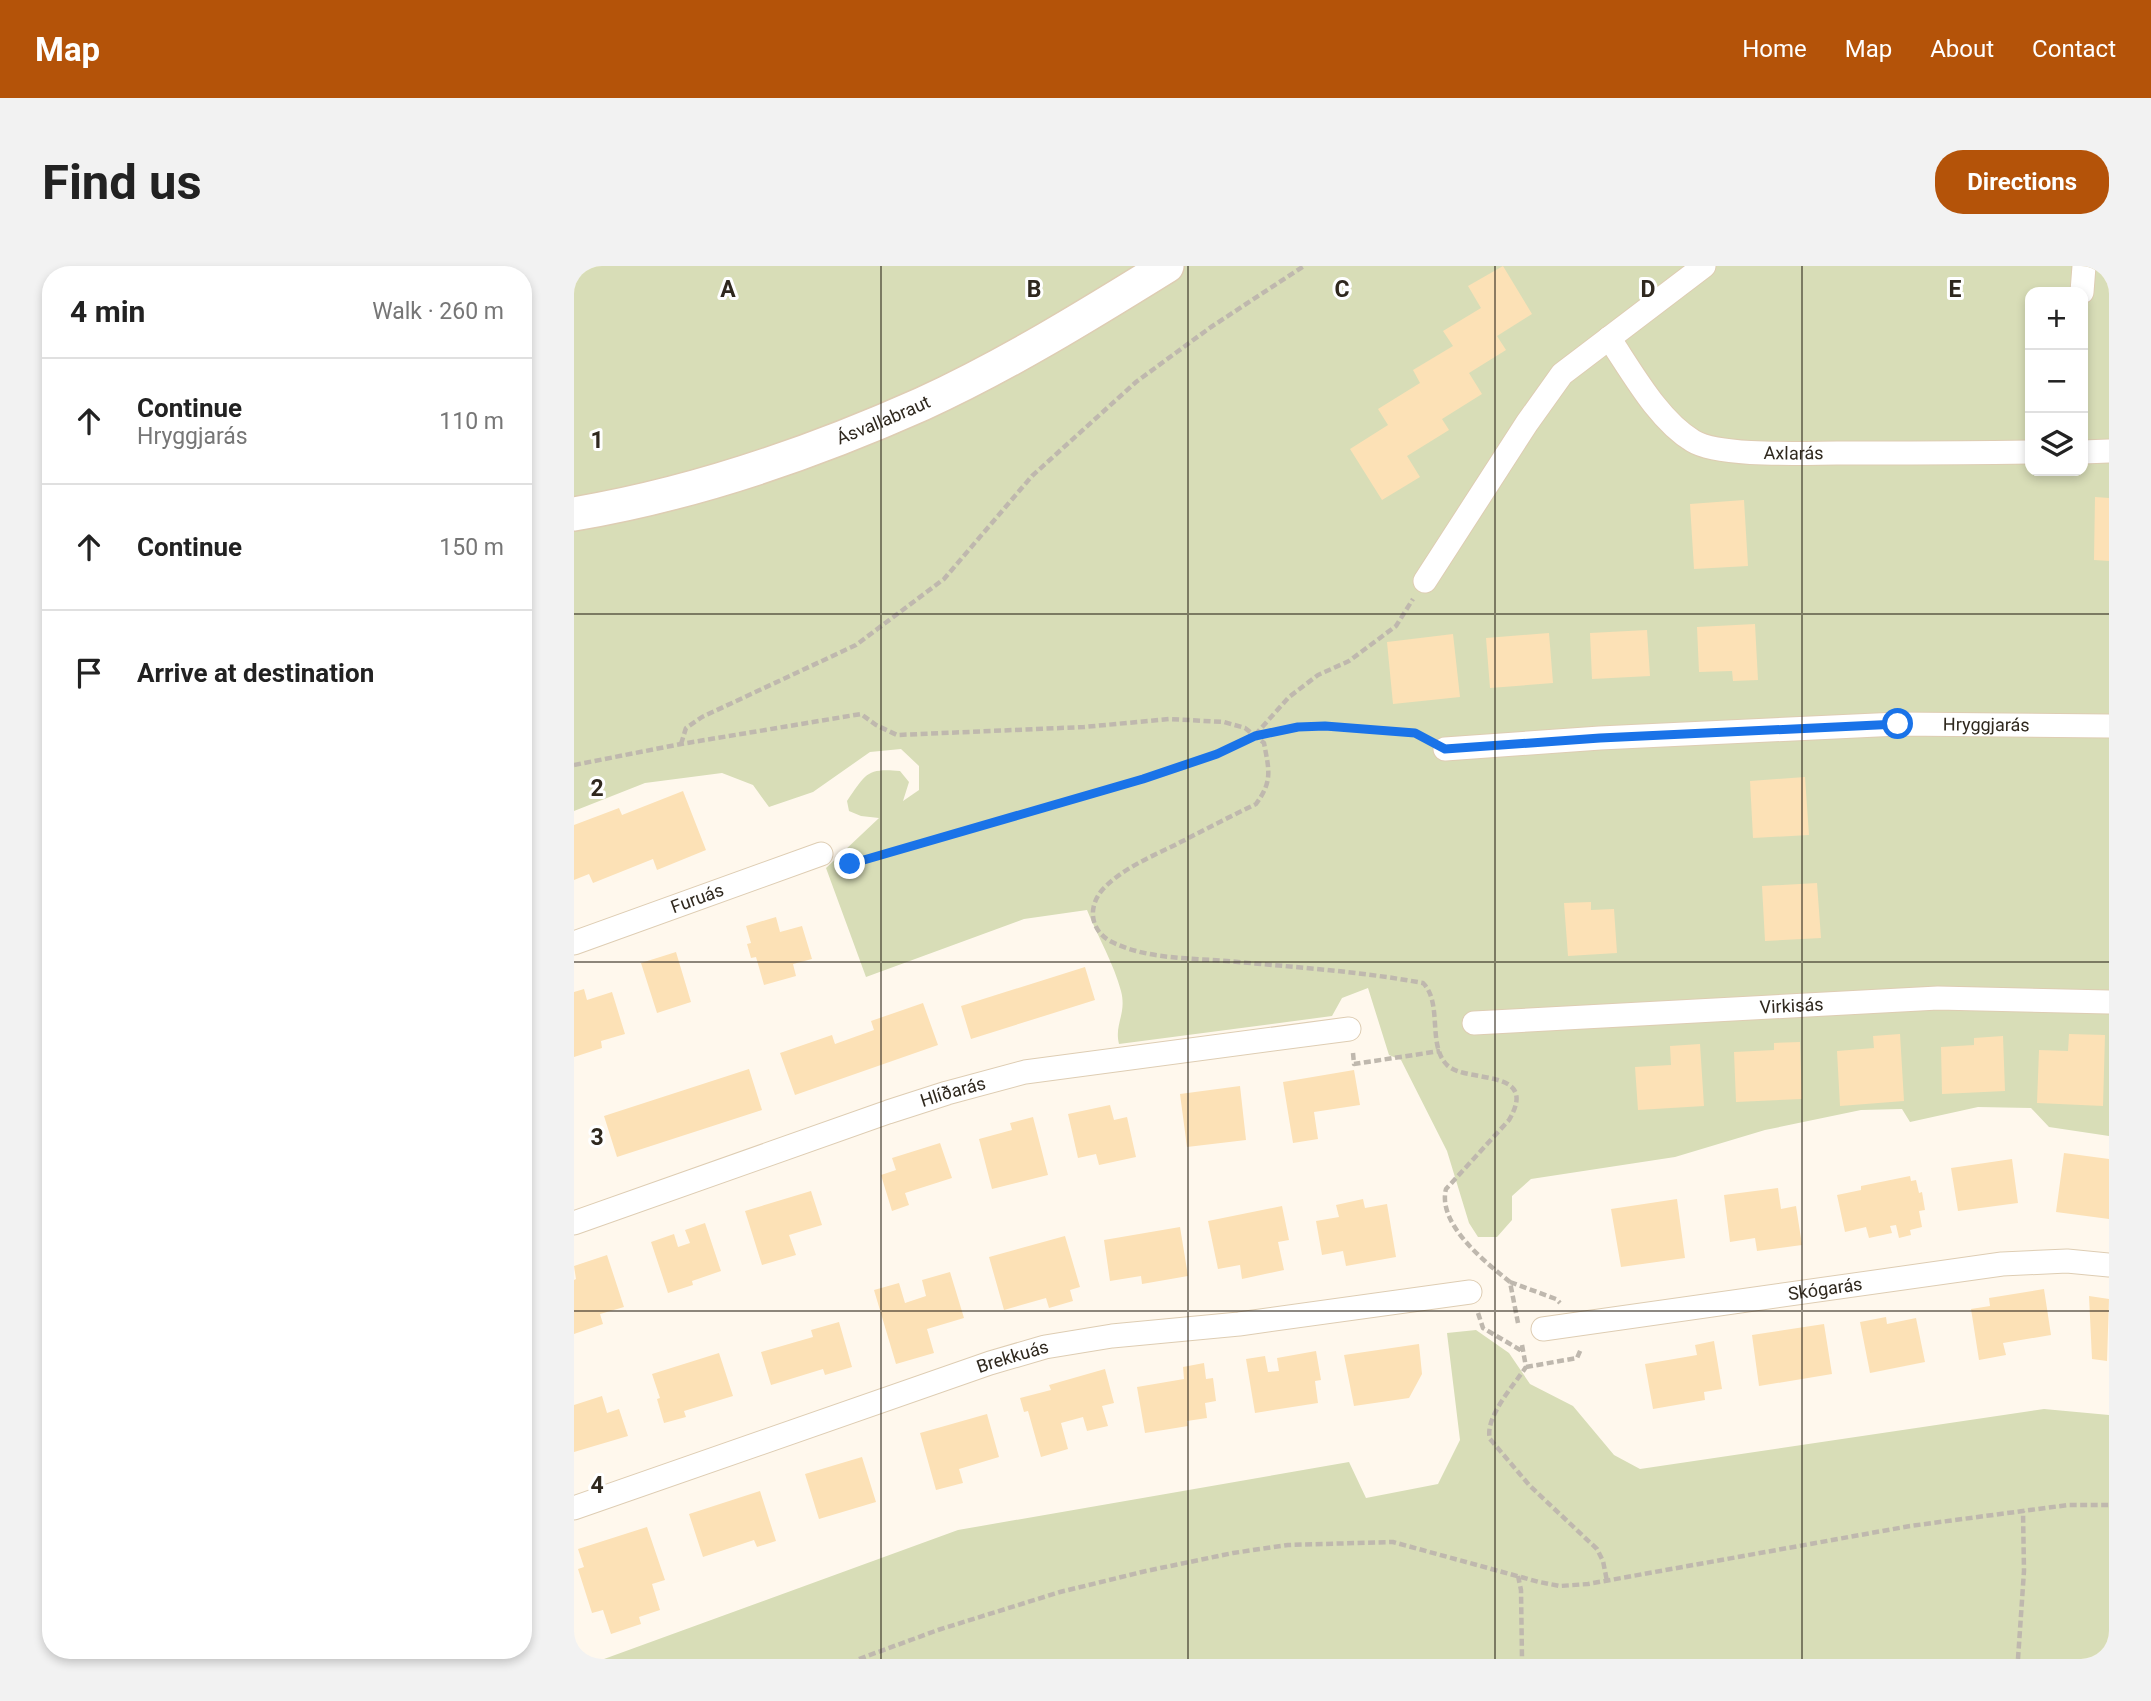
<!DOCTYPE html>
<meta charset="utf-8">
<style>
:root{--surface:#fff;--page:#f2f2f2;--text:#222;--muted:#767676;--line:#e0e0e0;--accent:#b45309}
body{margin:0;font-family:Roboto,sans-serif;background:var(--page);color:var(--text)}
.controls{position:absolute;right:21px;top:21px;display:grid;overflow:hidden;border-radius:14px;box-shadow:0 4px 10px #0003}
.controls button{width:63px;height:63px;display:grid;place-items:center;padding:0;border:0;border-bottom:2px solid var(--line);background:var(--surface);color:var(--text);font:35px sans-serif}
.stop{position:absolute;width:21px;height:21px;margin:-16px;border:5px solid #1a73e8;border-radius:50%;background:#fff}
.stop.end{background:#1a73e8;border-color:#fff;box-shadow:0 2px 7px #0008}
.list{margin:0;padding:0;list-style:none}
h2{display:flex;justify-content:space-between;align-items:center;height:91px;margin:0;padding:0 28px;font-size:30px}
h2 small{font-size:23px;font-weight:400;color:var(--muted)}
.list li{display:grid;grid-template-columns:46px 1fr auto;gap:21px;align-items:center;box-sizing:border-box;height:126px;padding:0 28px;border-top:2px solid var(--line)}
.list b{display:block;font-size:26px;white-space:nowrap}
.list p{margin:0;font-size:23px;white-space:nowrap;color:var(--muted)}
.list em{font-size:23px;font-style:normal;color:var(--muted)}
.icon{flex:none;width:38px;height:38px;fill:none;stroke:currentColor;stroke-width:2;stroke-linecap:round;stroke-linejoin:round}
.map{position:relative;flex:none;width:1535px;height:1393px;overflow:hidden;border-radius:28px}
header{display:flex;align-items:center;gap:42px;box-sizing:border-box;height:98px;padding:0 35px;background:var(--accent);color:#fff}
header strong{font-size:33px}
nav{display:flex;gap:38px;margin-inline-start:auto;font-size:24px}
.intro{display:flex;align-items:center;justify-content:space-between;box-sizing:border-box;height:168px;padding:0 42px}
h1{margin:0;font-size:49px}
.button{padding:18px 32px;border-radius:28px;background:var(--accent);color:#fff;font-size:24px;font-weight:700}
main{display:flex;gap:42px;padding:0 42px}
aside{flex:1;background:var(--surface);border-radius:28px;box-shadow:0 4px 10px #0003}
.map>svg:first-child{display:block}
.green{fill:#d8ddb7;fill-rule:evenodd}
.building{fill:#fce1b6}
.lines{fill:none;stroke-linecap:round;stroke-linejoin:round}
.street-casing{stroke:#decdb3;stroke-width:25}
.secondary-casing{stroke:#decdb3;stroke-width:36}
.path{stroke:#bfb8ae;stroke-width:4.5;stroke-dasharray:7 3.5;stroke-linecap:butt}
.street{stroke:#fff;stroke-width:23}
.secondary{stroke:#fff;stroke-width:33}
.route{stroke:#1a73e8;stroke-width:9}
.grid{fill:none;stroke:#2f281e;stroke-width:2;stroke-opacity:0.55}
.labels{text-anchor:middle;stroke-width:6;stroke-linejoin:round;paint-order:stroke}
.street-label{font-size:18px;fill:#2f281e;stroke:#fff}
.grid-label{font-size:23px;text-anchor:middle;font-weight:bold;fill:#2f281e;stroke:#fff;stroke-width:6;stroke-linejoin:round;paint-order:stroke}
</style>
<header>
<strong>Map</strong>
<nav><a>Home</a><a>Map</a><a>About</a><a>Contact</a></nav>
</header>
<div class="intro"><h1>Find us</h1><a class="button">Directions</a></div>
<main>
<aside>
<h2>4 min<small>Walk · 260 m</small></h2>
<ul class="list">
<li><svg class="icon" aria-label="ahead" viewBox="0 0 24 24"><path d="M12 20V5M6 11l6-6 6 6"/></svg><div><b>Continue</b><p>Hryggjarás</p></div><em>110 m</em></li>
<li><svg class="icon" aria-label="ahead" viewBox="0 0 24 24"><path d="M12 20V5M6 11l6-6 6 6"/></svg><div><b>Continue</b></div><em>150 m</em></li>
<li><svg class="icon" aria-label="arrive" viewBox="0 0 24 24"><path d="M6 21V4h12l-3 4 3 4H6"/></svg><div><b>Arrive at destination</b></div></li>
</ul>
</aside>
<div class="map">
<svg width="1535" height="1393" viewBox="0 0 1535 1393">
<rect width="100%" height="100%" fill="#fff8ed"/>
<!-- green -->
<path class="green" d="M 0,0 L 1535,0 L 1535,870 L 1475,861 L 1457,842 L 1404,841 L 1336,856 L 1328,843 L 1287,844 L 1191,864 L 1101,891 L 957,913 L 938,930 L 938,954 L 923,971 L 904,971 L 895,957 L 873,885 L 827,794 L 815,789 L 794,722 L 768,732 L 758,750 L 545,778 C 540,758 553,748 547,725 C 540,698 524,671 513,644 L 450,653 L 292,711 L 252,602 L 305,552 L 287,550 L 275,545 L 273,535 C 292,508 292,502 326,505 L 335,516 L 329,535 L 345,524 L 345,500 L 327,483 L 296,486 L 239,526 L 195,541 L 179,519 L 148,507 L 71,517 L 0,545 ZM 1456,26 L 1509,26 L 1509,205 L 1456,205 Z
M 902,1064 L 935,1087 L 956,1118 L 999,1140 L 1040,1189 L 1066,1203 L 1470,1143 L 1535,1149 L 1535,1393 L 30,1393 L 384,1264 L 775,1196 L 792,1232 L 864,1218 L 886,1174 L 873,1067 Z"/>
<!-- building -->
<path class="building" d="M 929,0 L 958,48 L 923,70 L 932,84 L 895,107 L 908,128 L 868,153 L 875,164 L 833,190 L 846,211 L 808,234 L 776,183 L 814,159 L 804,143 L 846,117 L 839,104 L 879,80 L 869,65 L 907,42 L 894,20 Z
M 1521,231 L 1535,232 L 1535,295 L 1520,294 Z
M 1170,234 L 1174,300 L 1120,303 L 1116,238 Z
M 1181,358 L 1184,414 L 1159,415 L 1158,405 L 1125,406 L 1123,361 Z
M 1073,364 L 1076,410 L 1018,413 L 1016,367 Z
M 975,367 L 979,417 L 916,422 L 912,372 Z
M 879,368 L 886,431 L 819,438 L 813,376 Z
M 1231,511 L 1235,569 L 1179,572 L 1176,515 Z
M 109,525 L 132,584 L 83,604 L 79,593 L 19,617 L 15,608 L 0,614 L 0,559 L 45,542 L 48,549 Z
M 1243,617 L 1247,672 L 1191,675 L 1188,620 Z
M 1017,636 L 1017,644 L 1040,643 L 1043,687 L 994,690 L 990,637 Z
M 202,651 L 206,666 L 228,660 L 238,693 L 219,698 L 222,710 L 190,719 L 182,691 L 177,692 L 173,678 L 177,677 L 172,660 Z
M 102,686 L 117,736 L 83,747 L 67,697 Z
M 511,701 L 521,734 L 397,773 L 387,740 Z
M 10,723 L 13,734 L 38,726 L 51,768 L 27,775 L 28,782 L 0,791 L 0,726 Z
M 349,737 L 364,779 L 221,829 L 206,787 L 258,769 L 261,778 L 300,764 L 297,755 Z
M 1326,768 L 1330,835 L 1266,840 L 1263,785 L 1300,782 L 1299,770 Z
M 1495,768 L 1531,769 L 1529,840 L 1463,837 L 1465,784 L 1494,785 Z
M 1429,770 L 1431,825 L 1368,828 L 1367,781 L 1400,779 L 1400,772 Z
M 1226,776 L 1228,833 L 1162,836 L 1160,786 L 1200,784 L 1200,777 Z
M 1126,778 L 1130,840 L 1064,844 L 1061,801 L 1097,799 L 1096,780 Z
M 175,803 L 188,844 L 43,891 L 30,850 Z
M 780,804 L 786,839 L 740,846 L 744,873 L 719,877 L 709,816 Z
M 666,820 L 672,874 L 613,881 L 606,828 Z
M 536,839 L 540,854 L 553,851 L 562,891 L 525,899 L 522,888 L 504,892 L 494,848 Z
M 459,851 L 474,909 L 418,923 L 405,873 L 438,864 L 436,857 Z
M 366,877 L 378,912 L 331,927 L 335,939 L 318,945 L 307,909 L 322,904 L 318,892 Z
M 1490,887 L 1535,893 L 1535,953 L 1482,946 Z
M 1438,893 L 1444,937 L 1384,945 L 1377,902 Z
M 1336,910 L 1337,915 L 1342,914 L 1345,927 L 1348,926 L 1351,944 L 1345,945 L 1348,961 L 1336,964 L 1337,969 L 1325,972 L 1322,959 L 1316,960 L 1318,967 L 1295,972 L 1292,961 L 1271,966 L 1263,929 L 1287,924 L 1287,920 Z
M 1204,922 L 1207,943 L 1222,940 L 1228,979 L 1183,985 L 1181,972 L 1156,976 L 1150,929 Z
M 237,925 L 248,959 L 215,969 L 222,989 L 188,999 L 171,945 Z
M 789,933 L 791,942 L 813,938 L 822,991 L 772,1000 L 769,985 L 748,989 L 742,955 L 765,951 L 762,939 Z
M 1103,933 L 1111,992 L 1047,1001 L 1037,943 Z
M 708,940 L 715,974 L 704,976 L 710,1004 L 668,1013 L 666,999 L 644,1003 L 634,955 Z
M 131,957 L 147,1005 L 118,1015 L 119,1019 L 94,1027 L 77,976 L 100,968 L 104,981 L 116,977 L 111,964 Z
M 606,961 L 614,1010 L 568,1018 L 567,1010 L 536,1015 L 530,974 Z
M 491,970 L 506,1021 L 496,1024 L 499,1035 L 475,1042 L 472,1032 L 430,1044 L 415,991 Z
M 33,989 L 50,1041 L 26,1048 L 29,1058 L 0,1068 L 0,1014 L 2,1013 L 0,1000 Z
M 376,1006 L 390,1052 L 353,1063 L 360,1087 L 322,1098 L 300,1024 L 325,1017 L 331,1037 L 352,1030 L 348,1014 Z
M 1470,1023 L 1477,1069 L 1429,1077 L 1432,1089 L 1405,1094 L 1397,1043 L 1416,1040 L 1415,1032 Z
M 1515,1030 L 1535,1033 L 1533,1095 L 1518,1093 Z
M 1312,1051 L 1313,1058 L 1342,1052 L 1351,1096 L 1296,1107 L 1286,1056 Z
M 265,1056 L 278,1101 L 251,1109 L 249,1103 L 197,1119 L 187,1086 L 239,1071 L 237,1064 Z
M 1250,1058 L 1258,1108 L 1185,1120 L 1178,1069 Z
M 1140,1075 L 1148,1123 L 1130,1126 L 1131,1134 L 1079,1143 L 1071,1098 L 1123,1089 L 1121,1079 Z
M 845,1078 L 848,1108 L 835,1132 L 780,1140 L 770,1089 Z
M 742,1085 L 747,1114 L 741,1115 L 744,1137 L 681,1147 L 672,1093 L 691,1090 L 694,1106 L 705,1105 L 703,1092 Z
M 145,1087 L 159,1130 L 110,1145 L 112,1151 L 90,1157 L 83,1133 L 86,1132 L 78,1108 Z
M 630,1097 L 632,1113 L 639,1112 L 642,1135 L 631,1137 L 633,1152 L 613,1155 L 614,1160 L 571,1167 L 563,1121 L 610,1113 L 609,1101 Z
M 531,1103 L 540,1137 L 528,1140 L 534,1160 L 513,1165 L 509,1151 L 487,1157 L 494,1183 L 467,1191 L 454,1145 L 450,1146 L 446,1132 L 477,1124 L 475,1119 Z
M 28,1130 L 33,1147 L 45,1143 L 54,1170 L 0,1186 L 0,1139 Z
M 413,1148 L 425,1191 L 385,1203 L 389,1217 L 362,1224 L 346,1167 Z
M 288,1191 L 302,1236 L 245,1253 L 231,1208 Z
M 186,1225 L 202,1275 L 183,1281 L 180,1274 L 129,1291 L 115,1248 Z
M 73,1261 L 91,1314 L 78,1318 L 86,1344 L 65,1351 L 67,1358 L 37,1368 L 29,1344 L 18,1347 L 4,1303 L 10,1301 L 4,1283 Z"/>
<g class="lines">
<!-- street casing -->
<g class="street-casing">
<g id="street">
<path d="M 1508,26 L 1510,0"/>
<path id="s1" d="M 1035,72 C 1058,106 1084,154 1119,175 C 1145,191 1231,187 1263,187 C 1327,187 1392,187 1456,186"/>
<path d="M 1509,186 L 1535,185"/>
<path d="M 851,315 L 953,157 L 988,108 L 1130,0"/>
<path id="s2" d="M 871,483 L 1026,472 L 1324,458 L 1535,460"/>
<path id="s3" d="M 0,677 L 247,588"/>
<path id="s4" d="M 900,757 L 1364,732 L 1535,736"/>
<path id="s5" d="M 0,957 L 314,846 L 373,827 L 451,806 L 775,763"/>
<path id="s6" d="M 969,1063 L 1428,998 L 1493,995 L 1535,999"/>
<path id="s7" d="M 0,1242 L 416,1097 L 471,1081 L 538,1070 L 665,1058 L 896,1026"/>
</g>
</g>
<!-- secondary casing -->
<g class="secondary-casing">
<g id="secondary">
<path id="s8" d="M 0,248 C 119,228 238,187 348,138 C 433,99 514,49 593,0"/>
</g>
</g>
<!-- path -->
<path class="path" d="M 681,469 L 715,431 L 744,409 L 775,395 L 822,360 L 839,333
M 107,478 L 112,462 L 128,451 L 282,379 L 370,313 L 458,210 L 562,116 L 637,61 L 730,0
M 0,499 L 107,478 L 287,448 L 302,459 L 323,469 L 510,461 L 595,453 L 650,456 L 671,462 L 690,477 C 695,504 699,515 682,538 C 655,551 628,565 601,579 C 576,591 548,603 529,623 C 513,641 516,665 538,676 C 572,693 615,692 653,695 C 718,701 784,705 849,717 C 869,737 853,779 873,799 C 893,818 966,801 935,854 L 872,923 C 863,958 911,996 936,1016 L 944,1057
M 268,595 L 277,598 L 569,513 L 643,488 L 681,470 L 724,461 L 751,460 L 841,467 L 849,471
M 779,787 L 780,798 L 866,785
M 936,1016 L 982,1033 L 986,1037
M 904,1047 L 909,1062 L 948,1085
M 948,1079 L 952,1101 C 940,1119 910,1152 916,1173 L 956,1220 L 1023,1283 L 1029,1295 L 1033,1315
M 952,1101 L 1003,1092 L 1007,1083
M 944,1310 L 947,1324 L 948,1393
M 285,1393 L 364,1364 L 486,1326 L 572,1305 L 659,1287 L 714,1279 L 819,1276 L 965,1316 L 986,1320 L 1014,1318 L 1336,1260 L 1494,1239 L 1535,1239
M 1444,1393 L 1450,1305 L 1449,1245"/>
<!-- street -->
<use href="#street" class="street"/>
<!-- secondary -->
<use href="#secondary" class="secondary"/>
</g>
<g class="lines">
<!-- route -->
<path class="route" d="M 276,598 L 569,513 L 643,488 L 681,470 L 724,461 L 751,460 L 841,467 L 871,483 L 1026,472 L 1324,458"/>
</g>
<!-- grid -->
<path class="grid" d="M 307,0 L 307,1393M 614,0 L 614,1393M 921,0 L 921,1393M 1228,0 L 1228,1393M 0,348 L 1535,348M 0,696 L 1535,696M 0,1045 L 1535,1045"/>
<g class="labels">
<!-- street labels -->
<g class="street-label">
<text dy="6" stroke="none"><textPath href="#s8" startOffset="324">Ásvallabraut</textPath></text>
<text dy="6" stroke="none"><textPath href="#s1" startOffset="236">Axlarás</textPath></text>
<text dy="6" stroke="none"><textPath href="#s2" startOffset="542">Hryggjarás</textPath></text>
<text dy="6" stroke="none"><textPath href="#s3" startOffset="131">Furuás</textPath></text>
<text dy="6" stroke="none"><textPath href="#s4" startOffset="318">Virkisás</textPath></text>
<text dy="6" stroke="none"><textPath href="#s5" startOffset="401">Hlíðarás</textPath></text>
<text dy="6" stroke="none"><textPath href="#s6" startOffset="285">Skógarás</textPath></text>
<text dy="6" stroke="none"><textPath href="#s7" startOffset="464">Brekkuás</textPath></text>
</g>
</g>
<g class="grid-label">
<text x="154" y="31">A</text>
<text x="460" y="31">B</text>
<text x="768" y="31">C</text>
<text x="1074" y="31">D</text>
<text x="1381" y="31">E</text>
<text x="23" y="182">1</text>
<text x="23" y="530">2</text>
<text x="23" y="879">3</text>
<text x="23" y="1227">4</text>
</g>
</svg>
<div class="controls">
<button>+</button>
<button>−</button>
<button><svg class="icon" aria-label="layers" viewBox="0 0 24 24"><path d="M12 4l9 5-9 5-9-5zM3 14l9 5 9-5"/></svg></button>
</div>
<div class="stop" style="left:1324px;top:458px"></div>
<div class="stop end" style="left:276px;top:598px"></div>
</div>
</main>
